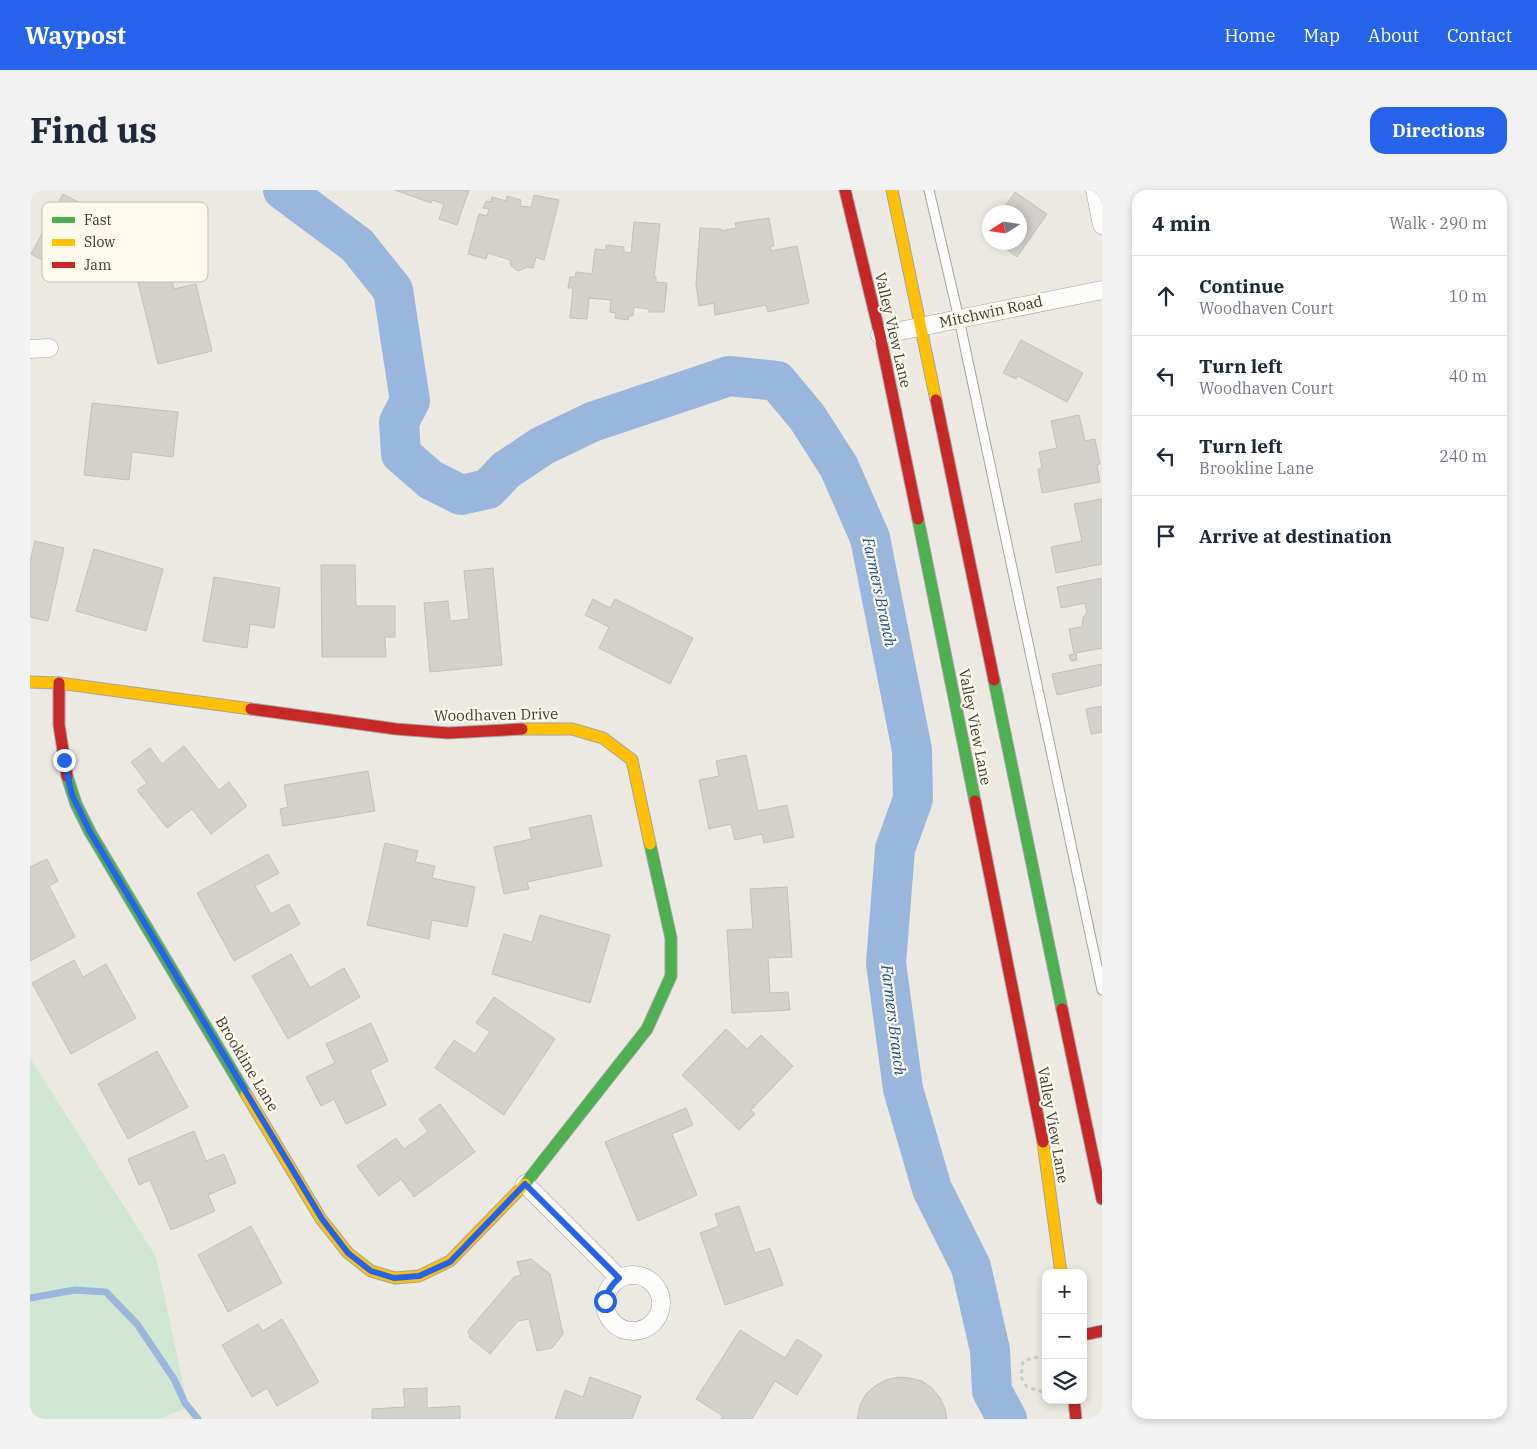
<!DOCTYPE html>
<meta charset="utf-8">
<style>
:root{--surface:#fff;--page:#f2f2f3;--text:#1f2937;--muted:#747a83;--line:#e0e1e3;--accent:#2563eb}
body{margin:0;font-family:"IBM Plex Serif",serif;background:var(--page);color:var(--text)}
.controls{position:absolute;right:15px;bottom:15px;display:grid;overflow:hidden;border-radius:10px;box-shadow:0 2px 8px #0003}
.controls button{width:45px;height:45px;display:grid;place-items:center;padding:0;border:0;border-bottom:1px solid var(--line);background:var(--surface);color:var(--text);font:25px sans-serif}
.compass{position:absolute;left:952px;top:15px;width:45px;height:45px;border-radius:50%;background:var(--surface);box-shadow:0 2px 8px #0003;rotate:258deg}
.stop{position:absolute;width:15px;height:15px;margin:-11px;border:4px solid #2563eb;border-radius:50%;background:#fff}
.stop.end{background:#2563eb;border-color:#fff;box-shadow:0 1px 5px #0008}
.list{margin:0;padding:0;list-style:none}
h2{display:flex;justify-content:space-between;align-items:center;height:65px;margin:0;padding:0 20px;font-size:21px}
h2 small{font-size:16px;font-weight:400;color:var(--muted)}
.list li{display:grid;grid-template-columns:32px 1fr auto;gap:15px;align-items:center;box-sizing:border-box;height:80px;padding:0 20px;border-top:1px solid var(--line)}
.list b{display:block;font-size:19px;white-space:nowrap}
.list p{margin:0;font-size:16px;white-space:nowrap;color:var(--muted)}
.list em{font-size:16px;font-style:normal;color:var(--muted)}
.icon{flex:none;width:28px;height:28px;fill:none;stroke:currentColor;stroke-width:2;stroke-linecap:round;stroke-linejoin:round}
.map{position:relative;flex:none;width:1072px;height:1229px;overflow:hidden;border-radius:15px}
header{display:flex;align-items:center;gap:30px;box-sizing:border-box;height:70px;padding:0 25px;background:var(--accent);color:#fff}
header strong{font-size:24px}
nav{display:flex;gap:28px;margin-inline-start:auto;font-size:18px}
.intro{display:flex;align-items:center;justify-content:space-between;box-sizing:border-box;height:120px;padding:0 30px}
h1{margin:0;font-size:35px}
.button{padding:12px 22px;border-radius:15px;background:var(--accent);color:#fff;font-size:18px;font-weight:700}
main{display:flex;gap:30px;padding:0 30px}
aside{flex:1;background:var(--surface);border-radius:15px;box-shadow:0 2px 8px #0003}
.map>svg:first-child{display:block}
.green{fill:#cfe6d2}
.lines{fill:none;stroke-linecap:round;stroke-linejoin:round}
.stream{stroke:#99b6dc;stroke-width:7}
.river{stroke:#99b6dc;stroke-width:40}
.building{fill:#d3d1cc;stroke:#c1c0ba}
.lane-casing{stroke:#a5a49e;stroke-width:11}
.street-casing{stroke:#a5a49e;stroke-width:19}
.fast-casing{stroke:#a5a49e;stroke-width:13}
.slow-casing{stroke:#a5a49e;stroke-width:13}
.jam-casing{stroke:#a5a49e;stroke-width:13}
.path{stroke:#cbcbc9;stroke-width:3;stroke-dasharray:4 4;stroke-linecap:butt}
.lane{stroke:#fcfcfb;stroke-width:9}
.street{stroke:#fcfcfb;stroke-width:18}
.fast{stroke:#4caf50;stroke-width:11}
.slow{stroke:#ffc107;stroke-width:11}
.jam{stroke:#c62828;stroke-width:11}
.jam-bridge-casing{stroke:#a5a49e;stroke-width:13;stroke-linecap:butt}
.jam-bridge{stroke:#c62828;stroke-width:11}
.route{stroke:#2563eb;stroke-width:6}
.labels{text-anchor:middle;stroke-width:4.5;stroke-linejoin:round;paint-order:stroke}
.street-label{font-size:15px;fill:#3b3a34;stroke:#fdfaeb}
.water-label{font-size:16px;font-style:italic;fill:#1b5198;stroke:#fdfaeb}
.key{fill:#fdfaeb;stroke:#c3c0b4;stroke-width:1}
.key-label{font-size:14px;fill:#3b3a34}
</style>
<header>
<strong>Waypost</strong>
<nav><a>Home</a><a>Map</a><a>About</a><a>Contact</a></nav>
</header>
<div class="intro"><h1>Find us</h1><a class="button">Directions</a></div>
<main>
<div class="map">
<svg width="1072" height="1229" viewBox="0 0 1072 1229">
<rect width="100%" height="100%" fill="#ebe9e2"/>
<!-- green -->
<path class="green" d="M 0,868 L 126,1067 L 158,1217 L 130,1229 L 0,1229 Z"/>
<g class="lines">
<!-- stream -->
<path class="stream" d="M 0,1108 L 45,1100 L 76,1102 L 107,1134 L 144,1189 L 155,1213 L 168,1229"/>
<!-- river -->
<path class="river" d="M 253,0 L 327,55 L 363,100 L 380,211 L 369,232 L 371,264 L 401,290 L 431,305 L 458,299 L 476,280 L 512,256 L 562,232 L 699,186 L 747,191 L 777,227 L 809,277 L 840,348 L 882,560 L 883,609 L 865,659 L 856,773 L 873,899 L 902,999 L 941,1077 L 960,1160 L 962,1201 L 977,1229"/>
</g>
<!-- building -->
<path class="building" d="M 365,0 L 439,0 L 427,35 L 409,29 L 414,14 L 402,10 L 401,13 Z
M 985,2 L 1017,24 L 987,67 L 966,52 L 989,52 L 989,22 L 971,22 Z
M 33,4 L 98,38 L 75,80 L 40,62 L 30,80 L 1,64 Z
M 504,5 L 529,10 L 514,70 L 506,67 L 503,78 L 498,77 L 488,81 L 481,76 L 480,70 L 458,63 L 456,69 L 438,64 L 449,24 L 457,26 L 459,19 L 453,18 L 456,11 L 461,12 L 462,7 L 476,11 L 477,6 L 491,10 L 490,16 L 501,17 Z
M 739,28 L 744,56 L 740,57 L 741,61 L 767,56 L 779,113 L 738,122 L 736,115 L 685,125 L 684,113 L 669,116 L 666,94 L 670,38 L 691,39 L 691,41 L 706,38 L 705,33 Z
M 604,32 L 630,34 L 624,87 L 626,87 L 626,92 L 637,93 L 634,122 L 619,122 L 619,119 L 604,117 L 603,126 L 599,126 L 598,130 L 585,128 L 586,123 L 580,122 L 581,110 L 559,108 L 557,129 L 540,128 L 543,98 L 538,98 L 540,87 L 545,87 L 546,82 L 562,84 L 565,59 L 576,60 L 576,55 L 594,57 L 594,62 L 601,63 Z
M 140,84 L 144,99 L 166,94 L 182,161 L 128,174 L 108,92 Z
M 991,150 L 1053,183 L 1037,212 L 988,186 L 986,189 L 973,183 Z
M 62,213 L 148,222 L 143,267 L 102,262 L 99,290 L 54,285 Z
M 1049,225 L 1055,251 L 1065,249 L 1070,274 L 1067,275 L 1070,292 L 1012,303 L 1008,279 L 1012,278 L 1009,262 L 1027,258 L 1021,231 Z
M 1072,309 L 1072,374 L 1026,383 L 1021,357 L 1052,351 L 1044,314 Z
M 5,351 L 34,358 L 18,431 L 0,427 L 0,372 Z
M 64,359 L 133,379 L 116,441 L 46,421 Z
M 291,375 L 325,375 L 326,416 L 365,416 L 365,447 L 355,447 L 356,467 L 292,467 Z
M 463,378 L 472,475 L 400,482 L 394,413 L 418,411 L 420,431 L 439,429 L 434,381 Z
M 184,387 L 250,398 L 244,438 L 220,434 L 217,458 L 173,451 Z
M 1072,388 L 1072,458 L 1046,463 L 1047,470 L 1041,471 L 1039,465 L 1044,464 L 1039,439 L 1052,437 L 1053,427 L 1057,423 L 1055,413 L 1031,418 L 1027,397 Z
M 563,409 L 580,418 L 585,409 L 663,448 L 640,494 L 569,458 L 579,437 L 555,425 Z
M 1072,474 L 1072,495 L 1027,505 L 1022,484 Z
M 1072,516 L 1072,542 L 1061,544 L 1056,519 Z
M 154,556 L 189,600 L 199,592 L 217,616 L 181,644 L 162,619 L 137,638 L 107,600 L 117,593 L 101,572 L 120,558 L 132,574 Z
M 716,565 L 728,621 L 757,615 L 764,647 L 734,653 L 732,644 L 705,650 L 701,634 L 679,639 L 669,590 L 689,586 L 686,571 Z
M 338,581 L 345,621 L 253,636 L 250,619 L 258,617 L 254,595 Z
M 561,625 L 572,676 L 497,692 L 499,699 L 474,704 L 464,657 L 502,649 L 499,638 Z
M 355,653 L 388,661 L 385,672 L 405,676 L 402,688 L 445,697 L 437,737 L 402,730 L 399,749 L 337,735 Z
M 238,664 L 249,683 L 225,696 L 241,724 L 259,714 L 270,734 L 204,771 L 167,703 Z
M 17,669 L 28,691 L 19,696 L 45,747 L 0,771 L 0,677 Z
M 757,697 L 762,767 L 738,768 L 740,803 L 758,802 L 760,820 L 702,823 L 697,740 L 723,739 L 720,699 Z
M 510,725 L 580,745 L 560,813 L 462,784 L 474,744 L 502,752 Z
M 261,764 L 280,798 L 314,778 L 330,807 L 258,849 L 222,786 Z
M 44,770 L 53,787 L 76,774 L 106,828 L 41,864 L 2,793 Z
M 464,807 L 525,849 L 474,925 L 405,878 L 424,850 L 445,864 L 460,842 L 446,833 Z
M 341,833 L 358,871 L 340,880 L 356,915 L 316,934 L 304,909 L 291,916 L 276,887 L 305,873 L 296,854 Z
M 696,839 L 717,859 L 731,845 L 763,876 L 721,920 L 725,924 L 709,940 L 652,885 Z
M 127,861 L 158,917 L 98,949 L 68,894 Z
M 410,914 L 445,962 L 384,1007 L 371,989 L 349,1006 L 327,976 L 366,948 L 374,959 L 398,942 L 389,929 Z
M 656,918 L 663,935 L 642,944 L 667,1005 L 608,1031 L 575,952 Z
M 164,941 L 176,971 L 194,964 L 206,993 L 178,1005 L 185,1021 L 141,1040 L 120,990 L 109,995 L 98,969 Z
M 709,1016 L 725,1063 L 740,1058 L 753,1095 L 695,1115 L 670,1043 L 689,1036 L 685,1024 Z
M 221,1036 L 252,1093 L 198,1122 L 168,1065 Z
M 501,1069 L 520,1084 L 533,1144 L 522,1158 L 507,1161 L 499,1129 L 488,1131 L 460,1164 L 440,1148 L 438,1141 L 484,1087 L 491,1085 L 487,1072 Z
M 252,1129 L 289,1192 L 247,1216 L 237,1198 L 222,1207 L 192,1155 L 228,1134 L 233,1141 Z
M 710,1140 L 755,1168 L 767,1149 L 792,1165 L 767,1205 L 745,1191 L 722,1229 L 691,1229 L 693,1226 L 666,1209 Z
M 560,1187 L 611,1206 L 602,1229 L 525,1229 L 535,1200 L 553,1207 Z
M 868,1187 L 880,1188 L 892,1191 L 902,1198 L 910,1208 L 915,1219 L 917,1229 L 827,1229 L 830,1215 L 836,1204 L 845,1196 L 856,1190 Z
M 397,1198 L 397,1218 L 430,1216 L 430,1229 L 342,1229 L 342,1219 L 375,1217 L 373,1199 Z"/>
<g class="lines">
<!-- lane casing -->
<g class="lane-casing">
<path id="lane" d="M 899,0 L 929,129 L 1072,800"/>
</g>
<!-- street casing -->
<g class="street-casing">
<path id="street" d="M 1065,0 L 1072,35
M 850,145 L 1072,100
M 0,159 L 19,158
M 495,994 L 589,1088
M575 1113a28 28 0 1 1 56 0a28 28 0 1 1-56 0Z"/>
</g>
<!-- fast casing -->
<g class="fast-casing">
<path id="fast" d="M 888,329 L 945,611
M 964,490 L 1032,819
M 37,586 L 46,614 L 60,642 L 216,904
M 495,994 L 617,839 L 641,786 L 641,748 L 620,654"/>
</g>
<!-- slow casing -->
<g class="slow-casing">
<path id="slow" d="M 862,0 L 906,210
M 0,492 L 29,493 L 221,519
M 492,539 L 542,539 L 573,548 L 602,570 L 620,654
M 216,904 L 291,1029 L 318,1063 L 341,1081 L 365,1088 L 389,1086 L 420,1071 L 495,994
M 1013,952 L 1031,1083"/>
</g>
<!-- jam casing -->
<g class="jam-casing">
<path id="jam" d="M 815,0 L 850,145 L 888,329
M 906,210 L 964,490
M 29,493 L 29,535 L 37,586
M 221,519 L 366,539 L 418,543 L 492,539
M 945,611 L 1013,952
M 1032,819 L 1072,1009
M 1053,1145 L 1072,1141"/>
</g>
<!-- path -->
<path class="path" d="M 1016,1165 L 993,1171 L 991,1187 L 997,1197 L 1016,1203"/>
<!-- lane -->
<use href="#lane" class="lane"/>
<!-- street -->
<use href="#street" class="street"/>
<!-- fast -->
<use href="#fast" class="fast"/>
<!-- slow -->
<use href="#slow" class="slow"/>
<!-- jam -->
<use href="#jam" class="jam"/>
<!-- jam-bridge casing -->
<g class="jam-bridge-casing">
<path id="jam-bridge" d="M 1044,1210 L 1046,1229"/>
</g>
<!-- jam-bridge -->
<use href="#jam-bridge" class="jam-bridge"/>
</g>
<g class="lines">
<!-- route -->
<path class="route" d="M 34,570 L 42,605 L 60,642 L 292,1029 L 318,1063 L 341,1081 L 364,1088 L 389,1086 L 420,1072 L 495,994 L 589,1088 C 581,1095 577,1101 575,1111"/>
</g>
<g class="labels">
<!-- street labels -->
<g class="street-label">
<text transform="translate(961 122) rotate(-12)" y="5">Mitchwin Road</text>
<text transform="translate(863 140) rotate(77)" y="5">Valley View Lane</text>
<text transform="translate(466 525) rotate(-1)" y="5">Woodhaven Drive</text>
<text transform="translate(945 537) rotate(79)" y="5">Valley View Lane</text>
<text transform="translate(217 874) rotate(59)" y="5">Brookline Lane</text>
<text transform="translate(1023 935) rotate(80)" y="5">Valley View Lane</text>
</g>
<!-- water labels -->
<g class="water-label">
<text transform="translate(850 402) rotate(78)" y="6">Farmers Branch</text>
<text transform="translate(864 830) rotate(83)" y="6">Farmers Branch</text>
</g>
</g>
<!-- legend -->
<rect x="12" y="12" width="166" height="80" rx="8" class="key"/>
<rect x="22" y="27" width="23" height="6" fill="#4caf50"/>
<rect x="22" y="49" width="23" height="7" fill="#ffc107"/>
<rect x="22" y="72" width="23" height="6" fill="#c62828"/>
<g class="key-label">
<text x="54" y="35">Fast</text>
<text x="54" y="57">Slow</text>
<text x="54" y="80">Jam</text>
</g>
</svg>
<div class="controls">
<button>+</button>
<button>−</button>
<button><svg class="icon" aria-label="layers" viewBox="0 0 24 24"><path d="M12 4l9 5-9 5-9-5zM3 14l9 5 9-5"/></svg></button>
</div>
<svg class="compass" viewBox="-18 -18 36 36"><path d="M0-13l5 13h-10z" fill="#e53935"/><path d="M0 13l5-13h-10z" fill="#747a83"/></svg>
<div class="stop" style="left:575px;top:1111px"></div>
<div class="stop end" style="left:34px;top:570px"></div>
</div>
<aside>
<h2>4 min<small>Walk · 290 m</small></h2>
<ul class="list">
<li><svg class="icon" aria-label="ahead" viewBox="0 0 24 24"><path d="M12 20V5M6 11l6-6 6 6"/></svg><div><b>Continue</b><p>Woodhaven Court</p></div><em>10 m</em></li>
<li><svg class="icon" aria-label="left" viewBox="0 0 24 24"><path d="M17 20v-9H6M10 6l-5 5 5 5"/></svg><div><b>Turn left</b><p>Woodhaven Court</p></div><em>40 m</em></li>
<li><svg class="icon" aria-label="left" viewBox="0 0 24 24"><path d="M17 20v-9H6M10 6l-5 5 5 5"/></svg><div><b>Turn left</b><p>Brookline Lane</p></div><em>240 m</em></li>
<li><svg class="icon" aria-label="arrive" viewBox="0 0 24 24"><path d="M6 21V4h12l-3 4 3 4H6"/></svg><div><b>Arrive at destination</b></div></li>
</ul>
</aside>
</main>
